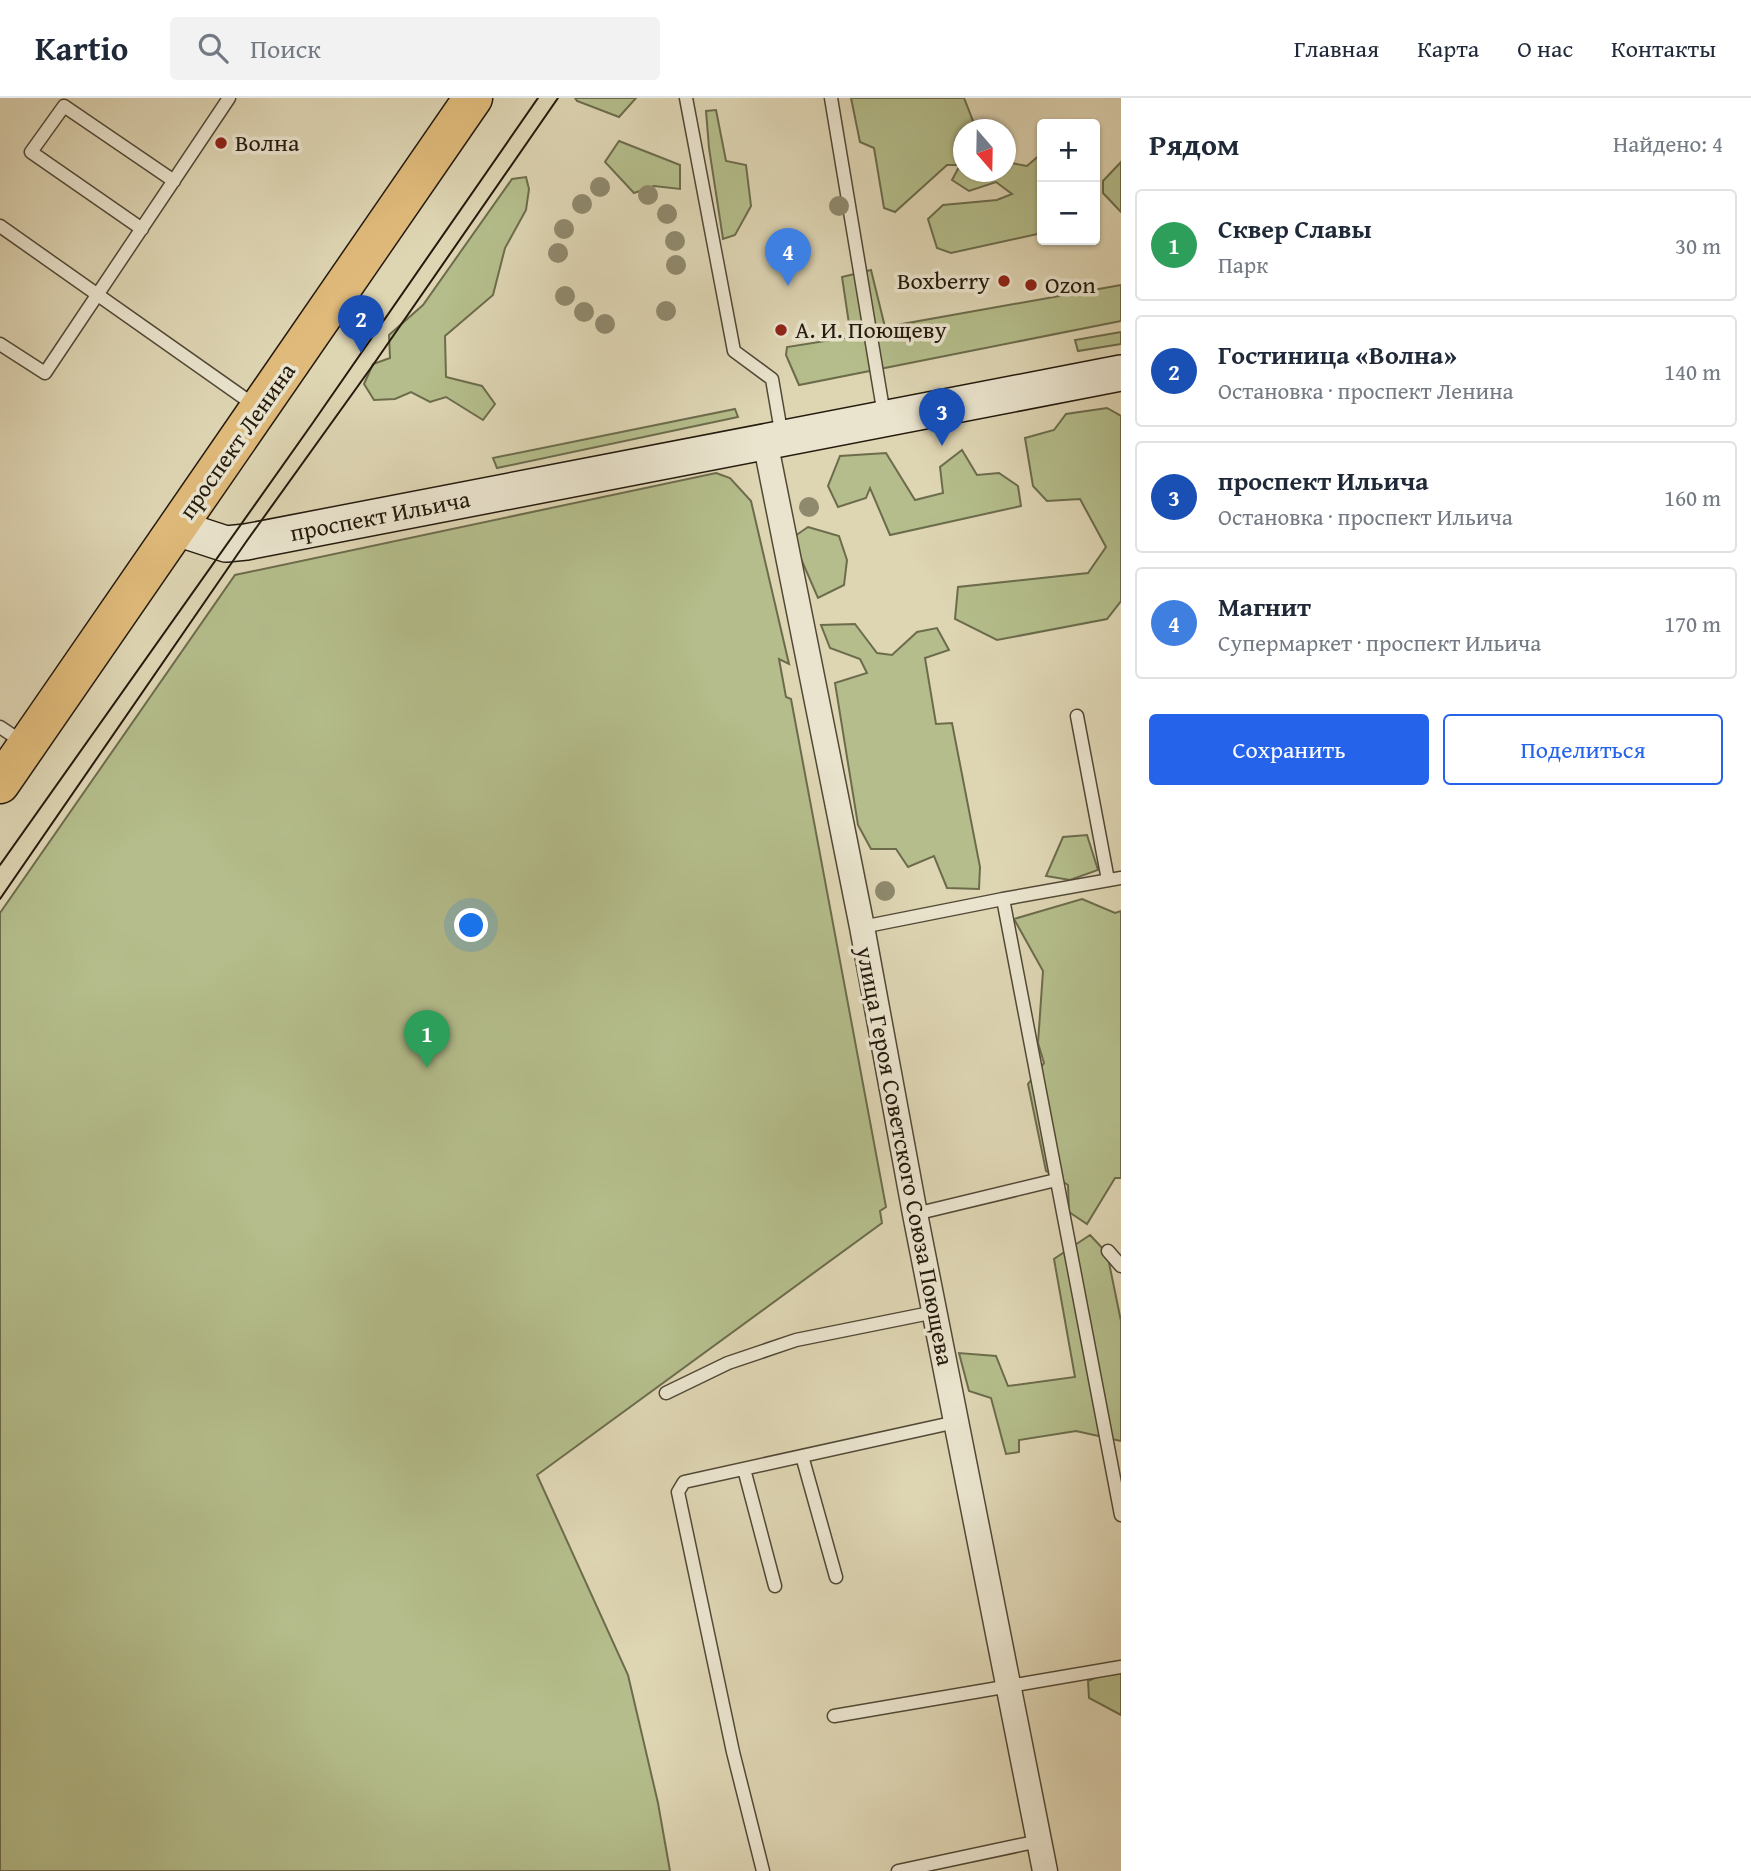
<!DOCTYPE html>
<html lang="ru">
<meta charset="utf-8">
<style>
:root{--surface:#fff;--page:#f2f2f3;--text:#1f2937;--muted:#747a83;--line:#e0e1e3;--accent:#2563eb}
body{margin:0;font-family:"Gentium Book Plus",serif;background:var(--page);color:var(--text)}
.controls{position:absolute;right:21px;top:21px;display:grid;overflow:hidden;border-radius:7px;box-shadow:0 2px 5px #0004}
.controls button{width:63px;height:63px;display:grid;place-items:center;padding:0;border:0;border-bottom:2px solid var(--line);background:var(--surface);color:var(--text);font:35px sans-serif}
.compass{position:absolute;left:953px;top:21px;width:63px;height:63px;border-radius:50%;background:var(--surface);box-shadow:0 2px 5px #0004;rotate:160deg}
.you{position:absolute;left:472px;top:828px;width:24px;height:24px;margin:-18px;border:5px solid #fff;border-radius:50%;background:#1a73e8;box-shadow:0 0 0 10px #1a73e833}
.badge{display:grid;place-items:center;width:46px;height:46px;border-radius:50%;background:var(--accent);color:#fff;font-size:23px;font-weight:700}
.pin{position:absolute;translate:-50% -58px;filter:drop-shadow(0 2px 4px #0008)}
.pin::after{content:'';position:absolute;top:37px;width:24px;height:21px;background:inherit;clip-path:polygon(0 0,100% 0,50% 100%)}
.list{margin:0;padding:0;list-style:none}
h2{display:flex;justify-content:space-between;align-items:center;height:91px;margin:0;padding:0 28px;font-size:30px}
h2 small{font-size:23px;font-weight:400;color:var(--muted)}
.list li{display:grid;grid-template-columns:46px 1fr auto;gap:21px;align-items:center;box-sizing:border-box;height:112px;margin:0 14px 14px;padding:0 14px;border:2px solid var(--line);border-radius:7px}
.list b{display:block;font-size:26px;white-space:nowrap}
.list p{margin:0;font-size:23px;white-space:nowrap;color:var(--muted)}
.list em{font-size:23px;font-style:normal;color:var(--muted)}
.actions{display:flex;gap:14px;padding:21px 28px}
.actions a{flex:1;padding:16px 0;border:2px solid var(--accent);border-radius:7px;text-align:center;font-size:24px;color:var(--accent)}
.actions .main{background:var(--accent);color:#fff}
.icon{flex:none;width:38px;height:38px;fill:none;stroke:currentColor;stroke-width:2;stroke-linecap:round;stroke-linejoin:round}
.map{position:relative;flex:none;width:1121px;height:1773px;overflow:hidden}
header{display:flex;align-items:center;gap:42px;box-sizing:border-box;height:98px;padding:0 35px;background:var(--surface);border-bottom:2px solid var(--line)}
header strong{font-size:33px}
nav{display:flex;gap:38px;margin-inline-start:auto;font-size:24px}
.search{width:490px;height:63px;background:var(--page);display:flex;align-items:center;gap:18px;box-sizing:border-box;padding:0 24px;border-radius:7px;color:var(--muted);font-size:26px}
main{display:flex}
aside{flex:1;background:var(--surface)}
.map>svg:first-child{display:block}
.green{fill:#b4bd8b;stroke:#6c6c4c;stroke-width:2}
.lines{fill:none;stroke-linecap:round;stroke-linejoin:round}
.service-casing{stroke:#524936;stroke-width:15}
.minor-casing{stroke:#524936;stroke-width:27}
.secondary-casing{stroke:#241a0d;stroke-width:38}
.primary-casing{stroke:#241a0d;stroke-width:41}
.service{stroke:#eae4ce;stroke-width:12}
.minor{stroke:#eae4ce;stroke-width:24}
.secondary{stroke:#eae4ce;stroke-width:35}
.primary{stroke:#dfba7a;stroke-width:38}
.tram{stroke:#241a0d;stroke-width:2}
.tree{fill:#8f896d}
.poi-dot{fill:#8f2418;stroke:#eae4ce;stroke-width:2.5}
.labels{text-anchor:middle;stroke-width:7;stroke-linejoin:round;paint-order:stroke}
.poi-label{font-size:24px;fill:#241a0d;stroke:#eae4ce;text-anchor:start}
.street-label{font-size:24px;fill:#241a0d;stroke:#eae4ce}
</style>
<header>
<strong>Kartio</strong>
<div class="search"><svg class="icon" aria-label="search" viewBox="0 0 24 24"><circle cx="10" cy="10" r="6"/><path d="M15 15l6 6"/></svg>Поиск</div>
<nav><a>Главная</a><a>Карта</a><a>О нас</a><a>Контакты</a></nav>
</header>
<main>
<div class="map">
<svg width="1121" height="1773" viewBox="0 0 1121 1773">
<rect width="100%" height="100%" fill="#ded5b3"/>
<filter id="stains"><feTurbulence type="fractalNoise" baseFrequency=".00286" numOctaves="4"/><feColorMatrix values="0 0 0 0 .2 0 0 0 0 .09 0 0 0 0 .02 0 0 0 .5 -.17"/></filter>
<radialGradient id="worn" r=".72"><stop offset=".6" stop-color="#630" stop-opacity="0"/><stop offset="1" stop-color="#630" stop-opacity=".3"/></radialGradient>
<!-- green -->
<path class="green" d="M 575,0 L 636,0 L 619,19 L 577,3 Z
M 851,0 L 964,0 L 975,28 L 972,31 L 964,32 L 964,74 L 1006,74 L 1006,64 L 1027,68 L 1042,55 L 1042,135 L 951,155 L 937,150 L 928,121 L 943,107 L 997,102 L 1012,96 L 996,84 L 969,93 L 952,82 L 960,67 L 947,67 L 895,114 L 884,110 L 874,50 L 860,44 Z
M 716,12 L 726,63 L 746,67 L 751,108 L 735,137 L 723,141 L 709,50 L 706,13 Z
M 619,43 L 680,67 L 680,91 L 654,88 L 634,95 L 605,64 Z
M 1121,64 L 1121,114 L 1103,95 L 1103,83 Z
M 526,79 L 529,91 L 526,112 L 505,150 L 493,197 L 445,238 L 446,279 L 482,288 L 495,306 L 483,322 L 446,299 L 430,304 L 411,294 L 395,301 L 374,302 L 364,286 L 373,266 L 390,260 L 389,237 L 423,207 L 512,81 Z
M 871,172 L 885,229 L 1121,187 L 1121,223 L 799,287 L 786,257 L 787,249 L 851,239 L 842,179 Z
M 1121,234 L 1121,246 L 1078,253 L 1075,242 Z
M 1107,310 L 1121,318 L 1121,503 L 1107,521 L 997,542 L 955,521 L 958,489 L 1088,475 L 1106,449 L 1080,401 L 1047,403 L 1033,388 L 1025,340 L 1054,332 L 1066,316 Z
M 735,311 L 738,319 L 497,370 L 493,360 Z
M 962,352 L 977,377 L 999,375 L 1018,388 L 1021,408 L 890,437 L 870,390 L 866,400 L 838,409 L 828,388 L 840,358 L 886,355 L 915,402 L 943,395 L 940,369 Z
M 716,375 L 730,380 L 751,403 L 789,566 L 779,561 L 786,599 L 791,601 L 886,1109 L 880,1113 L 882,1125 L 537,1377 L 628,1577 L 658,1705 L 670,1773 L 0,1773 L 0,815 L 235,477 Z
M 808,429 L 839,438 L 847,462 L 844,487 L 818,500 L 792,440 Z
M 855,526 L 877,555 L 892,557 L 917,534 L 937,530 L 949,552 L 925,560 L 936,626 L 952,625 L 980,769 L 979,791 L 947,790 L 934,758 L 908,769 L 896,751 L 871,751 L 858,727 L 835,585 L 867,575 L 860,561 L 830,550 L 821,527 Z
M 1087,737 L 1098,772 L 1070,782 L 1046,778 L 1063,739 Z
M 1082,801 L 1115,815 L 1121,813 L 1121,1080 L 1115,1080 L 1087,1126 L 1069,1114 L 1068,1087 L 1046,1073 L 1028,986 L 1044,965 L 1038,945 L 1043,873 L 1014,821 Z
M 1090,1137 L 1107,1155 L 1121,1223 L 1121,1343 L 1076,1333 L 1019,1342 L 1019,1354 L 1006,1356 L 991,1300 L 969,1293 L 959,1255 L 996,1258 L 1008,1288 L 1075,1279 L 1054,1161 Z
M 1121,1568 L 1121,1617 L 1089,1600 L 1088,1583 Z"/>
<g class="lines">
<!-- service casing -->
<g class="service-casing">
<path id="service" d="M 686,0 L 734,253 L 772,281 L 782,339
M 831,0 L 884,317
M 0,128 L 257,309
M 142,131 L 31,54 L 64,8 L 174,83
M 0,246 L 45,275 L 229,0
M 1077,618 L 1108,782
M 0,629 L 24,645
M 1003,801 L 1121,780
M 862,829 L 1003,801 L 1121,1417
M 915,1116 L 1056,1082
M 1108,1153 L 1121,1168
M 666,1295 L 728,1265 L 796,1242 L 935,1214
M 802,1358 L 836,1479
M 744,1371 L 775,1488
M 834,1618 L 1121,1569
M 763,1773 L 733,1654 L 678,1394 L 684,1384 L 956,1324
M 898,1773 L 1039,1743"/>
</g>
<!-- minor casing -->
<g class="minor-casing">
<path id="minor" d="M 765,343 L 862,829 L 915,1116 L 1045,1773"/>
</g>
<!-- secondary casing -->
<g class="secondary-casing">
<path id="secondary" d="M 177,430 L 226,446 L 246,444 L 1121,275"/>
</g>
<!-- primary casing -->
<g class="primary-casing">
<path id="primary" d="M 0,686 L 473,0"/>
</g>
<!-- service -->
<use href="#service" class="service"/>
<!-- minor -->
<use href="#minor" class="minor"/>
<!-- secondary -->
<use href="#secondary" class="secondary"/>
<!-- primary -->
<use href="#primary" class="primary"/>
<!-- tram -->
<path class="tram" d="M 0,767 L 312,326 L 538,0
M 0,801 L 246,444 L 373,267 L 558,0"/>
</g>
<!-- trees -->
<g class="tree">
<circle cx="600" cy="89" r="10"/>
<circle cx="648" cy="97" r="10"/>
<circle cx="582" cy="106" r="10"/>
<circle cx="839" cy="108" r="10"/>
<circle cx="667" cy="116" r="10"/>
<circle cx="564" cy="131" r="10"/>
<circle cx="675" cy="143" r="10"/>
<circle cx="558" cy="155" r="10"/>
<circle cx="676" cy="167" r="10"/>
<circle cx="565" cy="198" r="10"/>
<circle cx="666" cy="213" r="10"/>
<circle cx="584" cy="214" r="10"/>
<circle cx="605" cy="226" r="10"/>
<circle cx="809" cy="409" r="10"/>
<circle cx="885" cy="793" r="10"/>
</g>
<!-- markers -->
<g class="poi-dot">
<circle cx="221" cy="45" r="7"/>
<circle cx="1004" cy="183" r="7"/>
<circle cx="1031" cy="187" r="7"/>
<circle cx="781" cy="232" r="7"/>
</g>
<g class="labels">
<!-- poi labels -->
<g class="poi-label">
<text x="235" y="53">Волна</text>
<text x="990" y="191" text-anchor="end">Boxberry</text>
<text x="1045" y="195">Ozon</text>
<text x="795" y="240">А. И. Поющеву</text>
</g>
<!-- street labels -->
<g class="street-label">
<text transform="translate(237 343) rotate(-55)" y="8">проспект Ленина</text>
<text transform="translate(380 418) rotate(-11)" y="8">проспект Ильича</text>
<text transform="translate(905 1058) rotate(79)" y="8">улица Героя Советского Союза Поющева</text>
</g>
</g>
<rect width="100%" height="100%" filter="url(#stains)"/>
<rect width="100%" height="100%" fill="url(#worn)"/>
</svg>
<div class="controls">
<button>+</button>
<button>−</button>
</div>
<svg class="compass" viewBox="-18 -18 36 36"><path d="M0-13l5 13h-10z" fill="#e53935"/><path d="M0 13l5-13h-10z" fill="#747a83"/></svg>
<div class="you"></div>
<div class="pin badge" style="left:427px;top:970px;background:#2e9e5b">1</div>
<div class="pin badge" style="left:361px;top:255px;background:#1a4fb4">2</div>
<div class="pin badge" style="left:942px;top:348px;background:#1a4fb4">3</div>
<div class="pin badge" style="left:788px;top:188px;background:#3f7fe0">4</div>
</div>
<aside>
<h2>Рядом<small>Найдено: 4</small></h2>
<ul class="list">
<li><span class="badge" style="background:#2e9e5b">1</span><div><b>Сквер Славы</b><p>Парк</p></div><em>30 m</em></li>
<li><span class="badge" style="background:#1a4fb4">2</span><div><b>Гостиница «Волна»</b><p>Остановка · проспект Ленина</p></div><em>140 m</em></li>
<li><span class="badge" style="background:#1a4fb4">3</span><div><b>проспект Ильича</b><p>Остановка · проспект Ильича</p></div><em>160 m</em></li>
<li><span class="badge" style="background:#3f7fe0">4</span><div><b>Магнит</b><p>Супермаркет · проспект Ильича</p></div><em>170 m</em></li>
</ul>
<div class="actions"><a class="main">Сохранить</a><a>Поделиться</a></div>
</aside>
</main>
